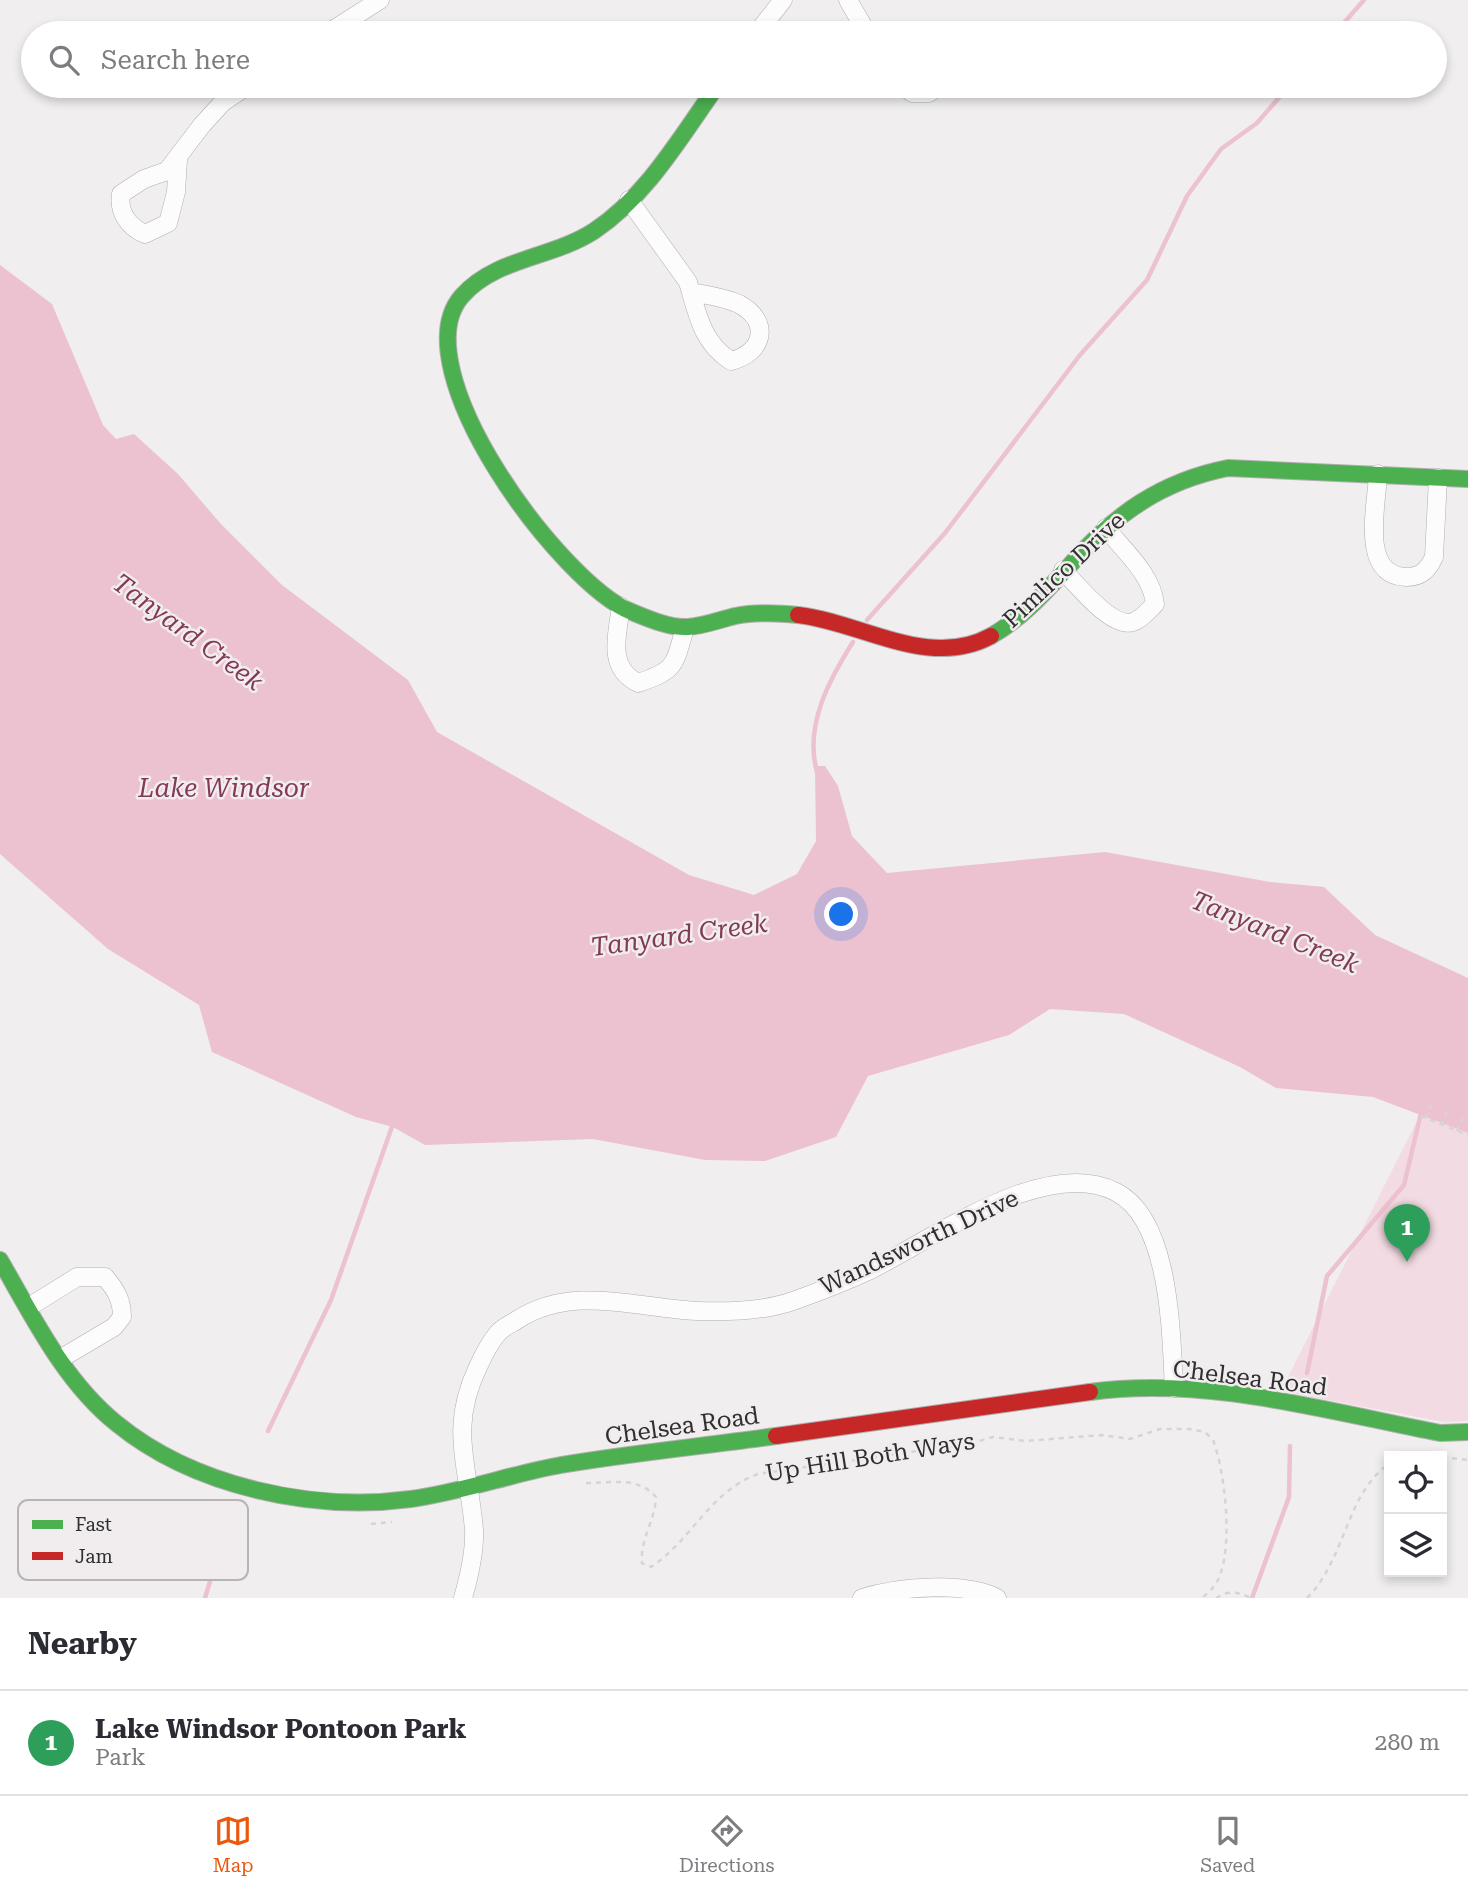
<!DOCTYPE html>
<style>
:root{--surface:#fff;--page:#f2f2f3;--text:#2b2b33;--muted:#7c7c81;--line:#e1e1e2;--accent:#ea580c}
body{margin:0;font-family:"Roboto Serif",serif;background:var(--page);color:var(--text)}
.controls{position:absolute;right:21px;bottom:21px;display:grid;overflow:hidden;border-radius:0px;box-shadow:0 4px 10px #0003}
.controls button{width:63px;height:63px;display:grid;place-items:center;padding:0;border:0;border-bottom:2px solid var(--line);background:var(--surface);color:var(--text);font:35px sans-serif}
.you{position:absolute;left:842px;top:915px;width:24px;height:24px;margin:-18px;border:5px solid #fff;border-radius:50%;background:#1a73e8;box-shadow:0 0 0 10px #1a73e833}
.badge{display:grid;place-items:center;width:46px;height:46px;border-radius:50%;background:var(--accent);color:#fff;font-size:23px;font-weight:700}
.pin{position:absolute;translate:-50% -58px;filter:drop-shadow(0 2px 4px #0008)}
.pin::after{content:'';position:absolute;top:37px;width:24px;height:21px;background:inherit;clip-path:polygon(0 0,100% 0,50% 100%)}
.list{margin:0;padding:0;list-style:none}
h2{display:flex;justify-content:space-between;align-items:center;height:91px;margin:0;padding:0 28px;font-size:30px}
h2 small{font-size:23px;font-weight:400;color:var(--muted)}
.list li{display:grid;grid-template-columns:46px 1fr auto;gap:21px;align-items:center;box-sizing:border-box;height:105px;padding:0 28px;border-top:2px solid var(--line)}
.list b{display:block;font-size:26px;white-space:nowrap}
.list p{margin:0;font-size:23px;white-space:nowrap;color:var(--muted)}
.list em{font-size:23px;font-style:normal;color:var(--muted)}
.icon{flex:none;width:38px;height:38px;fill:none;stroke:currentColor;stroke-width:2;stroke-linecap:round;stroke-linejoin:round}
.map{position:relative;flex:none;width:1468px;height:1598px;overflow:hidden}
.search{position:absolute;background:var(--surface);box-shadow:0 4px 10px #0003;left:21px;right:21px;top:21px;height:77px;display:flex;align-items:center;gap:18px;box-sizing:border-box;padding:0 24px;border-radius:38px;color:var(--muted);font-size:26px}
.sheet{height:196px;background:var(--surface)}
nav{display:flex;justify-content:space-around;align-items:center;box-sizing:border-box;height:98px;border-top:2px solid var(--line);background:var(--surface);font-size:19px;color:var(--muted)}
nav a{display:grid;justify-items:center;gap:4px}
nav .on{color:var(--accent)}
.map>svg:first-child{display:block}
.green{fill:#f2dbe2}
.water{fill:#ecc1d0}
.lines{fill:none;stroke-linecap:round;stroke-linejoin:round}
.stream{stroke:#ecc1d0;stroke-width:4.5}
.street-casing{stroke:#b0aeaf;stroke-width:19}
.fast-casing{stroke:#b0aeaf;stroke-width:18}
.jam-casing{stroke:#b0aeaf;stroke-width:18}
.path{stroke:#d6d5d6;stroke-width:2.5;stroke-dasharray:5 5;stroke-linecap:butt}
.street{stroke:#fdfcfd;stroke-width:18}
.fast{stroke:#4caf50;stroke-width:16}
.jam{stroke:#c62828;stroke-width:16}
.labels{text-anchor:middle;stroke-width:5;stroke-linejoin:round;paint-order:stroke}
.street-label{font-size:24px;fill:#302f2f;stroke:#f1edee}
.water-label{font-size:26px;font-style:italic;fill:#833a57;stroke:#f1edee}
.key{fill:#f1edee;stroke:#b7b4b5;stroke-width:2}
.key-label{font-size:19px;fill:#302f2f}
</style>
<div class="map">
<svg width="1468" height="1598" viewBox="0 0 1468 1598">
<rect width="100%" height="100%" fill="#f0eeef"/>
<!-- green -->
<path class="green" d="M 1420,1115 L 1468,1133 L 1468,1421 L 1444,1422 L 1281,1391 Z"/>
<!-- water -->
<path class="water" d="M 0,265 L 52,304 L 103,425 L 116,439 L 134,434 L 178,474 L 220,523 L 282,585 L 408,680 L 437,732 L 689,875 L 754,895 L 797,874 L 816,841 L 815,766 L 825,766 L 838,786 L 852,836 L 887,873 L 1105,852 L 1270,882 L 1324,887 L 1375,935 L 1468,978 L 1468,1133 L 1373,1097 L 1276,1088 L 1240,1067 L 1124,1014 L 1050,1009 L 1009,1035 L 868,1076 L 836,1137 L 765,1161 L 705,1160 L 593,1139 L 425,1145 L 393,1127 L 356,1117 L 212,1052 L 199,1005 L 108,949 L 0,854 Z"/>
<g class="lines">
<!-- stream -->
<path class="stream" d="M 1335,33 L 1364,0
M 867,620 L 945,533 L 1080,355 L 1147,280 L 1187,196 L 1221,149 L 1257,123 L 1289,86
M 817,772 C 804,726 829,680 853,642
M 1307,1373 L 1327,1276 L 1404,1185 L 1422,1109
M 268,1431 L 331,1300 L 394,1121
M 205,1598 L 220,1548
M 1252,1598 L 1289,1497 L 1290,1446"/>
<!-- street casing -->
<g class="street-casing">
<path id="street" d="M 848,0 L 867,33
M 328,33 L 380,0
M 757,33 L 783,0
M 896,33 L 924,33
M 903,86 L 912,93 L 929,93 L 939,86
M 178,160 L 176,192 L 168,223 L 145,234 C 129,227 118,213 121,194 L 144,179 L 167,171 L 202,125 L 223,102 L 247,86
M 629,200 L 688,282 C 697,313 702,343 731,361 C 764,353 771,321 739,304 C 724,297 707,295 691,292
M 1378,474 C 1377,505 1359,575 1406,577 C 1421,577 1428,570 1434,557 L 1438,478
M 1063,570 C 1077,585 1112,629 1133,622 C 1142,619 1149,610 1155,604 C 1152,574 1123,550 1106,528
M 621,607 C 617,635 607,668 638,683 C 677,670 674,665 685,628
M 29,1307 L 77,1277 L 105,1277 C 116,1290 122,1300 122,1317 L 114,1327 L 60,1359
M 463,1598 C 469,1577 475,1552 474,1530 C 469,1467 448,1429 478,1367 C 483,1356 490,1342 498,1333 C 503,1327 511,1324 517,1320 C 573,1284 635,1308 697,1311 C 727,1312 765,1311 793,1301 C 818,1292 844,1282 868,1271 C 933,1240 1045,1155 1116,1192 C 1171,1220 1171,1335 1174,1388
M 862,1598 C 898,1587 963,1581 997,1598"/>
</g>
<!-- fast casing -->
<g class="fast-casing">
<path id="fast" d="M 717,86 C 681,136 647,196 594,231 C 553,258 495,258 462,296 C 399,367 562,585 632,612 C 649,619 670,628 688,627 C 704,626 719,620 735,616 C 755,612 777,613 798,615
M 991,636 C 1023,618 1047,590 1071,564 C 1115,514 1162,481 1228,468 L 1468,479
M 0,1260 C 33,1317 64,1381 116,1423 C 194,1487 313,1512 411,1499 C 462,1492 511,1474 561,1465 C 632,1453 705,1446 776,1436
M 1090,1392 C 1206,1376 1326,1411 1440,1433 L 1468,1432"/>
</g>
<!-- jam casing -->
<g class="jam-casing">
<path id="jam" d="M 798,615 C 861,622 929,670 991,636
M 776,1436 L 1090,1392"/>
</g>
<!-- path -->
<path class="path" d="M 1421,1116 L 1468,1135
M 1425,1118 L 1431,1105
M 1441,1125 L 1447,1111
M 1457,1131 L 1463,1118
M 1442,1457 L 1468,1460
M 586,1483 C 611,1483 638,1476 656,1497 C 655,1521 640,1539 642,1563 L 651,1567 C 692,1540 709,1492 758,1474 L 917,1451 L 940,1445 L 958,1447 L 993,1437 L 1025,1441 L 1102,1435 L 1130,1439 L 1160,1429 L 1189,1429 L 1205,1432 L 1213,1440 C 1225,1472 1232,1539 1221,1572 C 1218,1584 1211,1590 1202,1598
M 371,1524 L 392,1522
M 1216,1598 C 1228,1590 1239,1592 1251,1598
M 1307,1598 C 1346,1559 1346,1493 1389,1464"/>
<!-- street -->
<use href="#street" class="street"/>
<!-- fast -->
<use href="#fast" class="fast"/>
<!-- jam -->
<use href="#jam" class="jam"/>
</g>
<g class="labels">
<!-- street labels -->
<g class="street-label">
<text transform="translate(1064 570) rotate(-43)" y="8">Pimlico Drive</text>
<text transform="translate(919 1242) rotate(-25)" y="8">Wandsworth Drive</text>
<text transform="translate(1250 1378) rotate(7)" y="8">Chelsea Road</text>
<text transform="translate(682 1426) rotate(-8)" y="8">Chelsea Road</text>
<text transform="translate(870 1457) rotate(-9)" y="8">Up Hill Both Ways</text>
</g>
<!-- water labels -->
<g class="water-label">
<text transform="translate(188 632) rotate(36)" y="9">Tanyard Creek</text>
<text x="224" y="797">Lake Windsor</text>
<text transform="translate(1275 932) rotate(22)" y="9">Tanyard Creek</text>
<text transform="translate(679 935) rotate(-8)" y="9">Tanyard Creek</text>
</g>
</g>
<!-- legend -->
<rect x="18" y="1500" width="230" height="80" rx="10" class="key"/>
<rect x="32" y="1520" width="31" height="9" fill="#4caf50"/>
<rect x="32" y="1552" width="31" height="8" fill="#c62828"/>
<g class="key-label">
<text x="75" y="1531">Fast</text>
<text x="75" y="1563">Jam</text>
</g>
</svg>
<div class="controls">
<button><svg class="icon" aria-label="locate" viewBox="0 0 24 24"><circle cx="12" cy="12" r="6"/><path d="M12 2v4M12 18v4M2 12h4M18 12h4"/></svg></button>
<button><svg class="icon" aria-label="layers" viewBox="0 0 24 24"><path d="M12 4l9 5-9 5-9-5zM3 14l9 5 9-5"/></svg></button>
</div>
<div class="you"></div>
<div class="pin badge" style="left:1407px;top:1262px;background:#2e9e5b">1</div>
<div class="search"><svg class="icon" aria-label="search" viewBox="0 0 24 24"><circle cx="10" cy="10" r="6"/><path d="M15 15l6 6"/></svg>Search here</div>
</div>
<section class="sheet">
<h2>Nearby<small></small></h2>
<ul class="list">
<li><span class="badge" style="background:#2e9e5b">1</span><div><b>Lake Windsor Pontoon Park</b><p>Park</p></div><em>280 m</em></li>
</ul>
</section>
<nav>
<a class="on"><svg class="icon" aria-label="map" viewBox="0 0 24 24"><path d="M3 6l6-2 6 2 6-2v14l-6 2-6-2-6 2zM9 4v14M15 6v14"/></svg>Map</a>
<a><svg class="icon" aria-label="directions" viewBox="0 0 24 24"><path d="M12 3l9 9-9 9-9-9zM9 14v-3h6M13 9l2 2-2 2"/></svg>Directions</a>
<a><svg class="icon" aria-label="saved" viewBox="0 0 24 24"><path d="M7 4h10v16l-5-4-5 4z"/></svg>Saved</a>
</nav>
